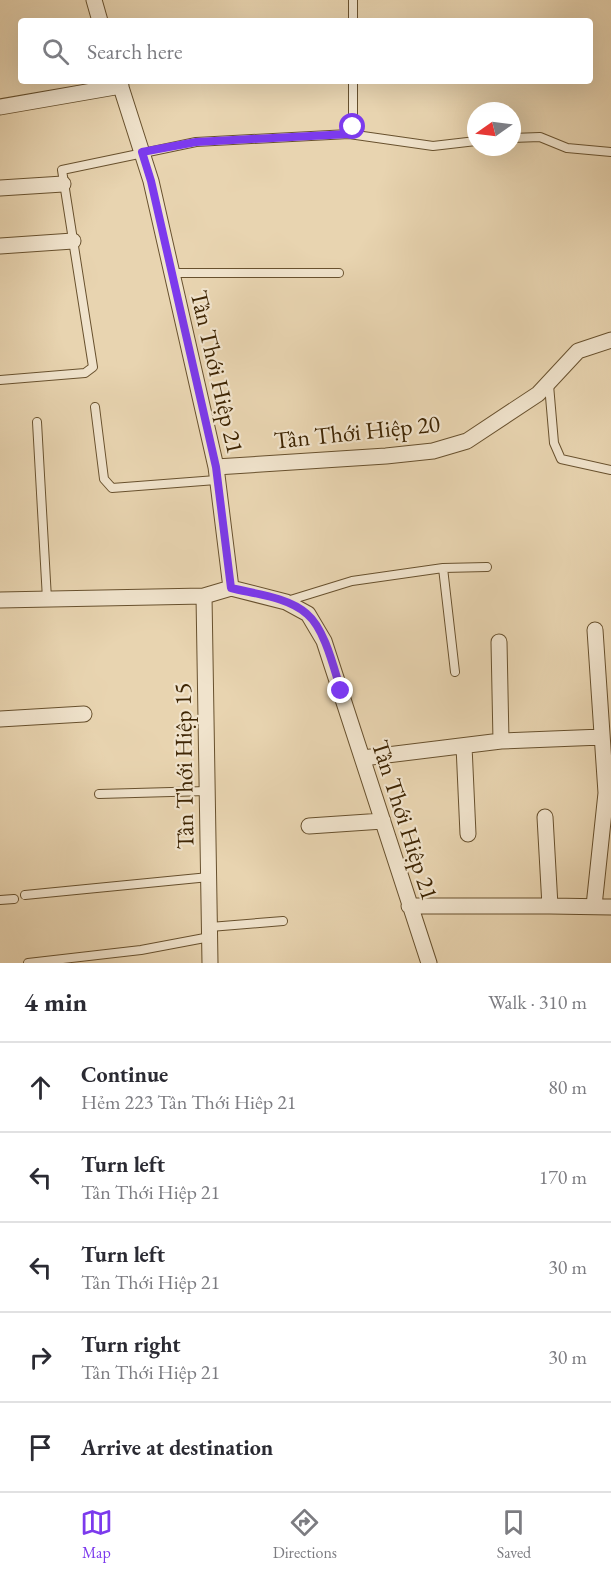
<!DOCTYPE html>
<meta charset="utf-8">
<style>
:root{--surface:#fff;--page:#f7f7f7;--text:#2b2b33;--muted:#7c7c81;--line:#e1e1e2;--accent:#7c3aed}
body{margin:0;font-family:"EB Garamond",serif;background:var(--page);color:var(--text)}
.compass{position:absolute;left:467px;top:102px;width:54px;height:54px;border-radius:50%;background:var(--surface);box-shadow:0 6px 24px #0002;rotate:256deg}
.stop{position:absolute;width:18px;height:18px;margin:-14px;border:4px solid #7c3aed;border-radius:50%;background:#fff}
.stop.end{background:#7c3aed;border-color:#fff;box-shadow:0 2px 6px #0008}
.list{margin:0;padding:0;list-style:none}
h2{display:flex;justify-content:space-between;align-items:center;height:78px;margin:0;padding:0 24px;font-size:26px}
h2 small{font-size:20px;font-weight:400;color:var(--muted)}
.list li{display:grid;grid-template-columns:39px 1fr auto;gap:18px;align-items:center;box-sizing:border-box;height:90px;padding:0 24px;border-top:2px solid var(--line)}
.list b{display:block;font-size:22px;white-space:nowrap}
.list p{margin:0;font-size:20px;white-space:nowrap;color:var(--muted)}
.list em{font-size:20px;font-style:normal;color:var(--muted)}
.icon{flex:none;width:33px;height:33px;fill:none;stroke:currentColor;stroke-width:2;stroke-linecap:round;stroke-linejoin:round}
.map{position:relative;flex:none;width:611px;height:963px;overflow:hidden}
.search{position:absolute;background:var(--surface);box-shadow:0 6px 24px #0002;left:18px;right:18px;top:18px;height:66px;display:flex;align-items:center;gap:15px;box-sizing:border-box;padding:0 21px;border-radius:6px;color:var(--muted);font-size:22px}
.sheet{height:528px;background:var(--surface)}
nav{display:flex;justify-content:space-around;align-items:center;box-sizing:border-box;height:84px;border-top:2px solid var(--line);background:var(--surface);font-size:16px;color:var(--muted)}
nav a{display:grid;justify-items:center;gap:3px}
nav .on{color:var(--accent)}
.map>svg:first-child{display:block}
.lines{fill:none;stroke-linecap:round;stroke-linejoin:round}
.service-casing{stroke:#68512e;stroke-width:10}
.minor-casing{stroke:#68512e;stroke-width:17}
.service{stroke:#f0e3cc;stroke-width:8}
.minor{stroke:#f0e3cc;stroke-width:15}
.route{stroke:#7c3aed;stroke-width:8}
.labels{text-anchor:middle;stroke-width:4.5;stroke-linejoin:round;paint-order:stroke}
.street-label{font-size:24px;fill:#3e2503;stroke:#f0e3cc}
</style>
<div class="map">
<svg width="611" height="963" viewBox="0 0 611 963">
<rect width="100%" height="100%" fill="#e8d4b0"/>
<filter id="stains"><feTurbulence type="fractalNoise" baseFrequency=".00333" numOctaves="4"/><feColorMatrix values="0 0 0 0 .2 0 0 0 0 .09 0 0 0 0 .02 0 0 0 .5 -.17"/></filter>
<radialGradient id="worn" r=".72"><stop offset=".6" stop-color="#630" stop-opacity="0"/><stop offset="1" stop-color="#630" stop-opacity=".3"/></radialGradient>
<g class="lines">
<!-- service casing -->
<g class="service-casing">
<path id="service" d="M 353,0 L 353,21
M 349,134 L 433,146 L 476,141
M 512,138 L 540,137 L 567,148 L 611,152
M 172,273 L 339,273
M 0,380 L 85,373 L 93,367 L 62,170 L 196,142 L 349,134 L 353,127 L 353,81
M 549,385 L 554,443 L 561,459 L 611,470
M 95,407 L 104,479 L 112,488 L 216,480
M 37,422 L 47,599
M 443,568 L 487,567
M 287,601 L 352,581 L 443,568 L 455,672
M 99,794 L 207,791
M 25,895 L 209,877
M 0,900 L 14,899
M 210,927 L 283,921
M 28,963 L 141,950 L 210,937"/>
</g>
<!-- minor casing -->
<g class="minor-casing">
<path id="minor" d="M 94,0 L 100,21
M 119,81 L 151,181 L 216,467 L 231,588 L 286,602 L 308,614 L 324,641 L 429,963
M 0,107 L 121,86
M 0,188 L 63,184
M 0,246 L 73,241
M 216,467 L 386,456 L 433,451 L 467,441 L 538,394 L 578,351 L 611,340
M 0,600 L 204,596
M 499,642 L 501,741
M 0,719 L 84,714
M 464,746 L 468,834
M 363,758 L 501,741 L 602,737
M 545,817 L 550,906 L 611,907
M 309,826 L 383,821
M 409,906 L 550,906
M 594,906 L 606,793 L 595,630
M 210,963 L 204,596 L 231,588"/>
</g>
<!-- service -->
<use href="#service" class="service"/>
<!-- minor -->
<use href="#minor" class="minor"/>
</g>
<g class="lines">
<!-- route -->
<path class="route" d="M 341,691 C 334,669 325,629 307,614 C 288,597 255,594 231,588 L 216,467 L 151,181 L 142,152 L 196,142 L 349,134 L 353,127"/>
</g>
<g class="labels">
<!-- street labels -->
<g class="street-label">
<text transform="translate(217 372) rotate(77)" y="8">Tân Thới Hiệp 21</text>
<text transform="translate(357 432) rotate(-6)" y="8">Tân Thới Hiệp 20</text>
<text transform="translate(184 766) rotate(-91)" y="8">Tân Thới Hiệp 15</text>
<text transform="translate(405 820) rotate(72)" y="8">Tân Thới Hiệp 21</text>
</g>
</g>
<rect width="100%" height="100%" filter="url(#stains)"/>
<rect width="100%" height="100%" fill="url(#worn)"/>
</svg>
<svg class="compass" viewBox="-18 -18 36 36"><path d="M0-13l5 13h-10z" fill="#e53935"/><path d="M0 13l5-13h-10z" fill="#7c7c81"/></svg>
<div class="stop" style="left:353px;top:127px"></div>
<div class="stop end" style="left:341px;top:691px"></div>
<div class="search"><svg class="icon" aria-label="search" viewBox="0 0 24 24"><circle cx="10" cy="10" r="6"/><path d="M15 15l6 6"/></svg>Search here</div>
</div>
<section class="sheet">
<h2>4 min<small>Walk · 310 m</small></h2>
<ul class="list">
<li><svg class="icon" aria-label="ahead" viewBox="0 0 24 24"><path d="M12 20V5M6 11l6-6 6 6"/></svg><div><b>Continue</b><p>Hẻm 223 Tân Thới Hiêp 21</p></div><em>80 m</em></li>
<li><svg class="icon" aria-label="left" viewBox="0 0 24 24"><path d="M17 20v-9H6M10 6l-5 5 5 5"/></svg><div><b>Turn left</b><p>Tân Thới Hiệp 21</p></div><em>170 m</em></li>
<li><svg class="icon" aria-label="left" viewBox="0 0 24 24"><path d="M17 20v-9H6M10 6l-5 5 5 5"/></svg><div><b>Turn left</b><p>Tân Thới Hiệp 21</p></div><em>30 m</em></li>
<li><svg class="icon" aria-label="right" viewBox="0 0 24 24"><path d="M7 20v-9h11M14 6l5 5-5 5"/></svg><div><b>Turn right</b><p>Tân Thới Hiệp 21</p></div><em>30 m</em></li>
<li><svg class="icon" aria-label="arrive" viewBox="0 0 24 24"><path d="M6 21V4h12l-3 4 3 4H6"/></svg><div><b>Arrive at destination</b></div></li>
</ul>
</section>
<nav>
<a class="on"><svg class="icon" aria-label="map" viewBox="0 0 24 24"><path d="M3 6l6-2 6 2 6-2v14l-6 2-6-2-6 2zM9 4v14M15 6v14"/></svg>Map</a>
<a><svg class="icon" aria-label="directions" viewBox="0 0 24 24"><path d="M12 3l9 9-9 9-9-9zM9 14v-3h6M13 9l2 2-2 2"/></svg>Directions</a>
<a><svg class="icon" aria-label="saved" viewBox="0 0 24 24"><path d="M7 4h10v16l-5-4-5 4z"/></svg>Saved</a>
</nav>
